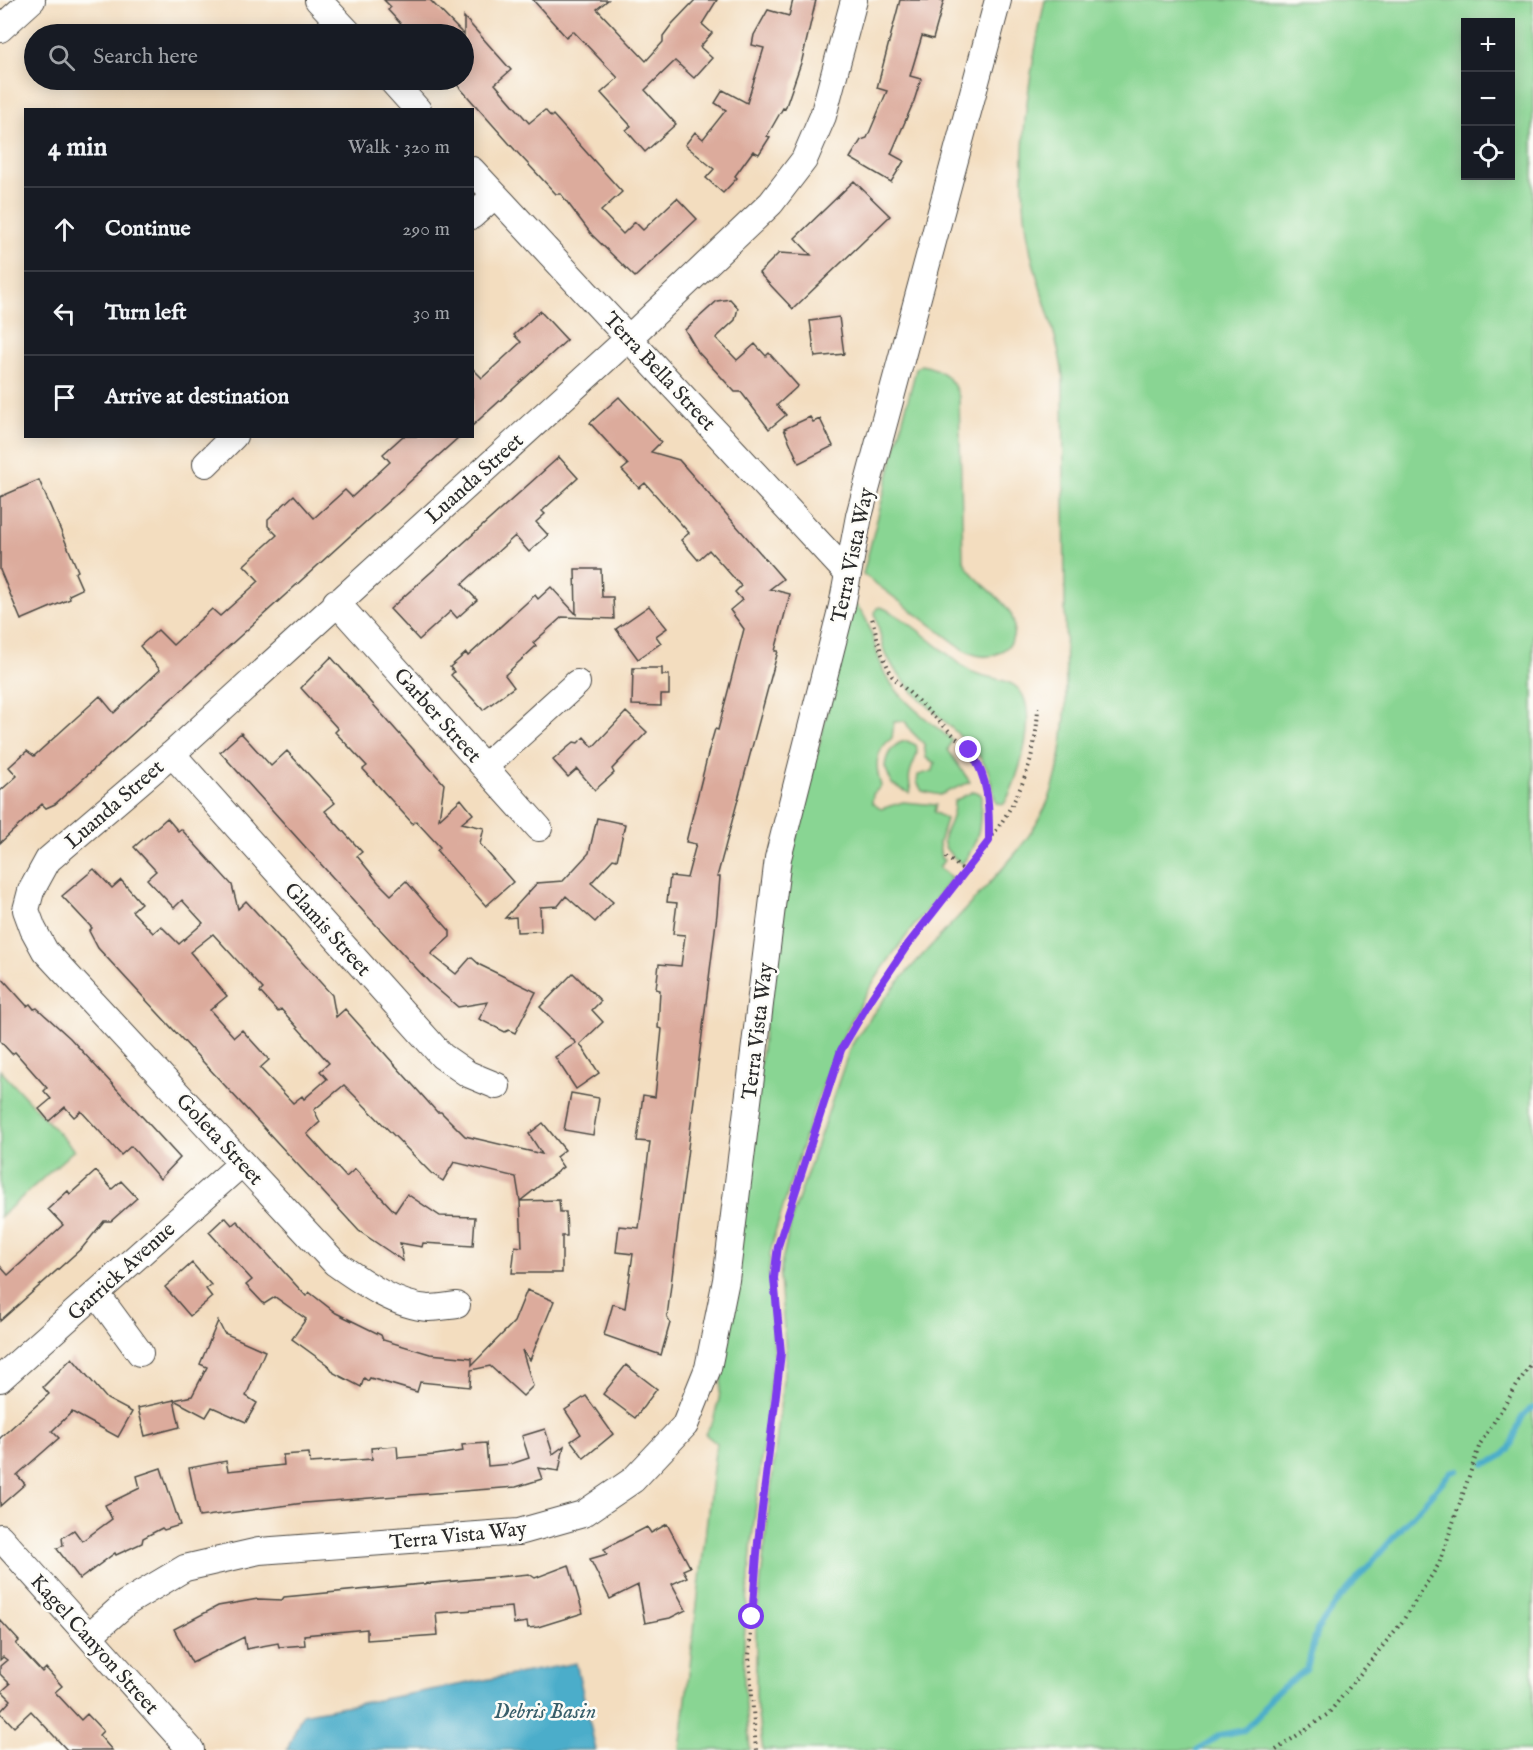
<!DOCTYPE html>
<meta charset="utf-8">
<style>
:root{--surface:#171b24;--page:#20242c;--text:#f1f3f6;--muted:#9ea1a6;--line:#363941}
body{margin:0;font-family:"IM FELL English",serif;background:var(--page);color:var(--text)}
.controls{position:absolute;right:18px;top:18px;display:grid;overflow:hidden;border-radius:0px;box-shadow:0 3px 15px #0003}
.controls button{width:54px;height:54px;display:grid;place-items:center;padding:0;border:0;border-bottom:2px solid var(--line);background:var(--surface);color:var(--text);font:30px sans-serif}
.stop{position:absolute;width:18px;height:18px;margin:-14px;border:4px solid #7c3aed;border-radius:50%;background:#fff}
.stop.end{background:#7c3aed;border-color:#fff;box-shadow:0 2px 6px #0008}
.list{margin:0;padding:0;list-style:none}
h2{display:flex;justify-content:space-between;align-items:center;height:78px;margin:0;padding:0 24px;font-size:26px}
h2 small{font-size:20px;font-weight:400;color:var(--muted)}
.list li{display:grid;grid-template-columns:39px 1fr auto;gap:18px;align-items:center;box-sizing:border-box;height:84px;padding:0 24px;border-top:2px solid var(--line)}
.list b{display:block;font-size:22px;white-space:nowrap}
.list em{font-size:20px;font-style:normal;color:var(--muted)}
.icon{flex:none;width:33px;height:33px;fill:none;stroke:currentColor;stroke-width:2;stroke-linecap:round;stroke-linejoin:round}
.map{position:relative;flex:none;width:1533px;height:1750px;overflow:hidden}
.search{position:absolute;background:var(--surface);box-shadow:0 3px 15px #0003;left:24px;top:24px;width:450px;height:66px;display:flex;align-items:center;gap:15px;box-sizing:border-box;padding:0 21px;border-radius:33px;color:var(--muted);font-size:22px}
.panel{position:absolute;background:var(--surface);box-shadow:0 3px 15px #0003;left:24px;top:108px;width:450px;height:330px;border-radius:0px}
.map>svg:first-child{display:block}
.green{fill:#89d593;stroke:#5a805f;stroke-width:1.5;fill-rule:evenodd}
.water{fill:#4badca;stroke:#3b6c7a;stroke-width:1.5}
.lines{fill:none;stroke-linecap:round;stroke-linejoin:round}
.stream{stroke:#4badca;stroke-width:6}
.building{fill:#dcab9c;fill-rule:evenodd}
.minor-casing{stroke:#494641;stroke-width:28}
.path{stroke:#494641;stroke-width:4;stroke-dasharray:1.5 4.5;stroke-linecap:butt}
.minor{stroke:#fff;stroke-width:26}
.route{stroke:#7c3aed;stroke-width:8}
.labels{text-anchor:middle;stroke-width:5;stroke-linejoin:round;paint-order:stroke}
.street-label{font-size:21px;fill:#2b2b2b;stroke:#fdfcf7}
.water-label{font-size:22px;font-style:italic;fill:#385f6b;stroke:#fdfcf7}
</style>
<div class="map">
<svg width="1533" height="1750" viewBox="0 0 1533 1750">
<rect width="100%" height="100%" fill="#fdfcf7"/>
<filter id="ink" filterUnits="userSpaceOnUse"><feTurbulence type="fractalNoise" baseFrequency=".0167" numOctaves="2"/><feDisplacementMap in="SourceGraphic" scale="12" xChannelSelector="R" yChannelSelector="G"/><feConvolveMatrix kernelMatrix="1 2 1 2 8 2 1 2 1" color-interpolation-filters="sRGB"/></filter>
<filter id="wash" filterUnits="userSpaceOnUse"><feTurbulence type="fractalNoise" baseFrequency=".008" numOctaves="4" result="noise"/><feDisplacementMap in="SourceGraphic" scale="24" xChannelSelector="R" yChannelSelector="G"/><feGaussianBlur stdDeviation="1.35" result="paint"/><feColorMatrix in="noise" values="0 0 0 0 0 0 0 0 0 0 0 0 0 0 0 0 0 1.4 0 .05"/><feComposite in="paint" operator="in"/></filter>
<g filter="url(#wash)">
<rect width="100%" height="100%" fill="#f3ddbf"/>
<!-- green -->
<path class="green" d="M 1045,0 L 1533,0 L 1533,1750 L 763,1750 L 756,1702 L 756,1625 L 786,1354 L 780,1279 L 782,1261 L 792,1218 L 850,1048 C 885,989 939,939 985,888 C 1007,864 1031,838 1045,808 C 1060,777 1063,739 1066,705 L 1063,377 C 1058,334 1040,295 1031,253 C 1013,167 1027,85 1045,0 ZM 1466,22 L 1510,22 L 1510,176 L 1466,176 Z
M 921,365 C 941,368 953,378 959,397 L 963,559 C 976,591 1027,602 1011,643 C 998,658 983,660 966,651 L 863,574 L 916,369 Z
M 854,604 C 874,618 873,658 890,682 C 906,705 931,722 952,740 L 948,750 L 970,782 L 940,795 L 922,791 L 917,782 L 918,775 L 933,771 L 935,763 L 926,758 L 924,744 L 911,731 L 905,721 L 894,722 L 892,738 C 874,751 875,767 881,786 L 873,794 L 872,803 L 881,809 L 903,802 L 936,805 L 934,812 L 946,819 L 939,843 L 941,858 L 944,860 L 939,868 L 952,878 C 917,922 878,969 852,1019 C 817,1086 798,1161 775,1233 L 770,1254 L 769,1275 L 774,1351 L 752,1539 L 744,1640 L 744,1684 L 750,1750 L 680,1750 L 716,1443 L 705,1434 L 713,1421 L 719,1399 L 780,901 Z
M 881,607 C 907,618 940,649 964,667 C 982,680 1002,676 1015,686 C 1042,706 1019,780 1004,804 L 996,803 L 988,770 L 976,751 L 912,691 L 895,670 L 884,651 L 875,613 L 877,608 Z
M 907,741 L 916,745 C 921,761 904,767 911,790 L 909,793 L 892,784 L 885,767 C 886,754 894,742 907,741 Z
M 974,791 L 981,795 C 981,822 980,842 962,864 C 925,837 955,835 954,801 Z
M 0,1070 L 74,1150 L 0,1217 Z"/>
<!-- water -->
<path class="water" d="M 576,1663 L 596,1750 L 287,1750 L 302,1714 Z"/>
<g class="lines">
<!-- stream -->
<path class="stream" d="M 1485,1464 C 1494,1461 1503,1457 1509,1449 C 1517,1437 1517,1414 1533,1408
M 1197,1750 L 1220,1735 L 1244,1730 L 1259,1715 L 1271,1696 L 1307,1669 L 1317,1630 L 1337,1602 L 1450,1473 L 1458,1470"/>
</g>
<g id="blocks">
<!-- building -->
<path class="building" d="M 384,0 L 430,0 L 463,34 L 410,34 L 388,10 L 391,7 Z
M 533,0 L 608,0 L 597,9 L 646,61 L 663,42 L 663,36 L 672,24 L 695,0 L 717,0 L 702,24 L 712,33 L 700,47 L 712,58 L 694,78 L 675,61 L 645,90 L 676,124 L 645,152 L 626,130 L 631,126 L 601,93 L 618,78 L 573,31 L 566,37 Z
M 793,0 L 816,0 L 802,60 L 785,109 L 783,108 L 767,136 L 770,137 L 759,154 L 753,151 L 735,176 L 737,178 L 723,193 L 706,178 L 714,169 L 685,145 L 695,132 L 703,139 L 726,110 L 715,103 L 723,90 L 747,103 L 764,48 L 752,45 L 754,35 L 768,10 L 789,16 Z
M 900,0 L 944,0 L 933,39 L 922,36 L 910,76 L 921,79 L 914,101 L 891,154 L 904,161 L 891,182 L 850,158 L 861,140 L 867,138 L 887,91 L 877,88 Z
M 464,17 L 511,70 L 495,84 L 529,123 L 545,110 L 551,117 L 553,115 L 622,192 L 601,211 L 623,234 L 635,222 L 643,230 L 677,198 L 697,219 L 635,277 L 592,235 L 561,194 L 556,194 L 515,150 L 453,80 L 464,80 Z
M 854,181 L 890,216 L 793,309 L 759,273 L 779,253 L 811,255 L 795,238 Z
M 730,299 L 738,308 L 735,320 L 716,338 L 737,360 L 755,344 L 766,356 L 769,353 L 798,386 L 777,405 L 786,415 L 769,429 L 741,392 L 735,392 L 698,352 L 685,330 L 717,301 Z
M 540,311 L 567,340 L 472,426 L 472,368 L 482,378 L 521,342 L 514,335 Z
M 839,317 L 844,354 L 815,357 L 810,321 Z
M 619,397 L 661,442 L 651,452 L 679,460 L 783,579 L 770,589 L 790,594 L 775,651 L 778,651 L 717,877 L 720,877 L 717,914 L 667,1317 L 670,1323 L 661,1355 L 604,1335 L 613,1304 L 625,1308 L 633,1254 L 616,1252 L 619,1226 L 639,1228 L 650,1142 L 637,1141 L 643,1095 L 655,1097 L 662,1029 L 658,1028 L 660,990 L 656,989 L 659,964 L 681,966 L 685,935 L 673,934 L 677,903 L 667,902 L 670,876 L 687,878 L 696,844 L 686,842 L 709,750 L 715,729 L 718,730 L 744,629 L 730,610 L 742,600 L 735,592 L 741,586 L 709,550 L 698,560 L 681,540 L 689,533 L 645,483 L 639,488 L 622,470 L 628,465 L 590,423 Z
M 810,417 L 813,422 L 820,419 L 833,446 L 799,463 L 784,429 Z
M 403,436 L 460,436 L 84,778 L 55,804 L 46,808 L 42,804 L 0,843 L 0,791 L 17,776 L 9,767 L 27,751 L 34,756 L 100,696 L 114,713 L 160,670 L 140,646 L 158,630 L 173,645 L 212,609 L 220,616 L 259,581 L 244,565 L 277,535 L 268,526 L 268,519 L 294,495 L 314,518 L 345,490 L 352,497 L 390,462 L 383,454 Z
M 559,457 L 578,478 L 542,511 L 545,514 L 536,522 L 548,535 L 529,552 L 515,536 L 462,584 L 477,600 L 457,618 L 451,611 L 419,640 L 390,609 Z
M 39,480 L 78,571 L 75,573 L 82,589 L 69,595 L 70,599 L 21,620 L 0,570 L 0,497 Z
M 575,569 L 601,569 L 602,597 L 613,597 L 614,619 L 562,617 L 533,643 L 536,646 L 505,675 L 514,687 L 483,710 L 451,675 L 454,672 L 450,667 L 466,653 L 468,656 L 535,595 L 538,599 L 551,587 L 576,614 Z
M 649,606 L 667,628 L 656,636 L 661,643 L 638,659 L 616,629 Z
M 331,657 L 444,784 L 439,819 L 461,799 L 473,814 L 462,823 L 484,828 L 480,844 L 513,882 L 486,906 L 437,851 L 440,847 L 416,821 L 413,824 L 363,769 L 367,766 L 335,732 L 338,729 L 301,688 Z
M 633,668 L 662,668 L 662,675 L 669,675 L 669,695 L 661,695 L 661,706 L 632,705 Z
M 626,712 L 647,732 L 612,769 L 614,773 L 595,790 L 577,769 L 568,777 L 553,760 L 574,742 L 578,743 L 584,737 L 593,747 Z
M 241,733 L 271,766 L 287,751 L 335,803 L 325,811 L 362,852 L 357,856 L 379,883 L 391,895 L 406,881 L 450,931 L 450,937 L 431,954 L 456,974 L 471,957 L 480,965 L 536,992 L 515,1033 L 509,1030 L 505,1032 L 479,1019 L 488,1002 L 458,1007 L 429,982 L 363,911 L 220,752 Z
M 167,818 L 178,831 L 181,829 L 232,885 L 238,909 L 246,901 L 332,995 L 336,1017 L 345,1009 L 437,1112 L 441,1112 L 465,1136 L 542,1154 L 529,1134 L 543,1123 L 565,1150 L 556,1157 L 563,1167 L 520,1201 L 516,1177 L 454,1162 L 443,1181 L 431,1173 L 344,1085 L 314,1110 L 320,1122 L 307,1134 L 346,1177 L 355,1169 L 395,1212 L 407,1194 L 440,1216 L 475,1217 L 473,1246 L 423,1243 L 422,1247 L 400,1243 L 403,1261 L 359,1231 L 98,948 L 89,931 L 92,928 L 62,896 L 94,869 L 112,888 L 121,880 L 141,903 L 132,911 L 153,933 L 161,926 L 179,944 L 203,923 L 182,900 L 174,908 L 147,879 L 156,871 L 134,847 ZM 213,934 L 263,989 L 260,992 L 278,1012 L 281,1009 L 329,1063 L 320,1071 L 327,1079 L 304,1099 L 302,1096 L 293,1103 L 260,1068 L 269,1060 L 242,1030 L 234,1037 L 210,1010 L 227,996 L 190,952 Z
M 597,818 L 625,824 L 617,860 L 613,859 L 591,883 L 613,902 L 595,922 L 566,896 L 558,906 L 540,907 L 541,931 L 517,932 L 516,917 L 505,918 L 537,883 L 563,881 L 589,853 Z
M 573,973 L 601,1001 L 592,1010 L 603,1022 L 580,1044 L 599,1073 L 576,1089 L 555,1057 L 576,1043 L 540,1007 Z
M 0,976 L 27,1006 L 30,1004 L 34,1009 L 37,1008 L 70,1038 L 180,1158 L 160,1179 L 131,1146 L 121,1155 L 81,1111 L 74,1117 L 65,1107 L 49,1121 L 39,1109 L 51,1099 L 44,1091 L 47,1088 L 15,1052 L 12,1054 L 0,1041 Z
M 571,1093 L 599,1098 L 593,1135 L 564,1130 Z
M 96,1171 L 112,1189 L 121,1181 L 137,1198 L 111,1221 L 104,1221 L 83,1247 L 0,1321 L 0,1266 L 8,1275 L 63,1225 L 48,1209 L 68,1191 L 70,1194 Z
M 559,1200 L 560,1212 L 566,1212 L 567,1236 L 562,1236 L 562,1273 L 512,1273 L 515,1246 L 522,1247 L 520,1201 Z
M 225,1217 L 232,1225 L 237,1221 L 306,1296 L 309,1292 L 336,1313 L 381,1335 L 383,1340 L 430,1354 L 472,1358 L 472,1365 L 514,1322 L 527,1290 L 554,1301 L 530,1360 L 522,1350 L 533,1386 L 523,1396 L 490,1366 L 471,1370 L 470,1387 L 420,1382 L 417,1392 L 370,1378 L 368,1381 L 364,1378 L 361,1387 L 334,1373 L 329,1366 L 292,1339 L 306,1319 L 275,1297 L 264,1304 L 246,1285 L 252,1280 L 209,1232 Z
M 192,1263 L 211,1285 L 206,1289 L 212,1297 L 190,1316 L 165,1287 Z
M 218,1321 L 224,1333 L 265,1351 L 246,1396 L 257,1403 L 246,1422 L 212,1407 L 206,1417 L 174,1400 L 180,1427 L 145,1436 L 138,1408 L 192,1396 L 207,1367 L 200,1364 Z
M 72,1358 L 107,1399 L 132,1412 L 118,1437 L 72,1412 L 52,1431 L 59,1438 L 17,1475 L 25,1484 L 0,1506 L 0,1438 L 49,1394 L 43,1387 Z
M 626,1365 L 657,1389 L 635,1418 L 603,1394 Z
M 586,1396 L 613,1434 L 584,1458 L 571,1441 L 581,1434 L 565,1410 Z
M 545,1429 L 553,1454 L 564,1446 L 559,1471 L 538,1468 L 542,1479 L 516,1487 L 304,1503 L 199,1517 L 189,1468 L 226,1461 L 228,1471 L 284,1465 L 283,1455 L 309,1453 L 310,1463 L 372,1459 L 371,1448 L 397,1446 L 398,1458 L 435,1455 L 463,1451 L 462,1445 L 486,1443 L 488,1466 L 511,1464 L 529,1458 L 522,1436 Z
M 161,1468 L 180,1525 L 164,1530 L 162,1528 L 143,1538 L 142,1543 L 116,1555 L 115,1553 L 80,1579 L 57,1549 L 63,1545 L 62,1538 L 74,1530 L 82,1541 L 112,1519 L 105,1505 L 140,1488 L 137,1476 Z
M 667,1524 L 690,1567 L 683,1570 L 687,1577 L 672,1584 L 686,1610 L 670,1618 L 645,1623 L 638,1585 L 610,1599 L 590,1559 L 607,1554 L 604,1549 L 647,1527 L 651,1533 Z
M 569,1565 L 583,1613 L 538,1627 L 528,1628 L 527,1622 L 514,1624 L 512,1607 L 436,1613 L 438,1635 L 367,1640 L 367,1629 L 304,1635 L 305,1645 L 279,1647 L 278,1643 L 246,1649 L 244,1637 L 192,1663 L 174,1629 L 218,1606 L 258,1599 L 282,1600 L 284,1597 L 529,1574 L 535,1578 Z
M 0,1620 L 19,1641 L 16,1644 L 42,1672 L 46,1668 L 62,1686 L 55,1692 L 81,1720 L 87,1714 L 103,1731 L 99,1735 L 112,1750 L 67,1750 L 31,1711 L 14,1727 L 0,1712 L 11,1700 L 2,1691 L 10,1684 L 0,1674 L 0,1666 L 7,1660 L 3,1657 L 0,1660 Z"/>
</g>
</g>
<g filter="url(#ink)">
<use href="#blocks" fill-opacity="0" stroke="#494641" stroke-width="1.5"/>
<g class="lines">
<!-- minor casing -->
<g class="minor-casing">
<path id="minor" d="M 318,0 L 350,34
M 0,29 L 32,0
M 391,80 L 418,110
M 472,170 L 847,573
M 472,216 L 495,195
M 206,464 L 234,436
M 336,602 L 539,828
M 172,754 L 442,1056 L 468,1074 L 497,1086
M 484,767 L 577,683
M 96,1293 L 140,1353
M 457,1305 C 448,1306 438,1308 429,1308 C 395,1306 361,1281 335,1263 L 45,951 L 33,929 L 26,910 L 31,891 L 48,860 L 172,754 L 630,337 L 771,203 L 804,160 L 823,116 L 854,0
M 0,1379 L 242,1163
M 0,1537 L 191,1750
M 89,1636 L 126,1603 L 185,1568 L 259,1551 L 519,1532 L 583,1514 L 633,1480 L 685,1425 L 708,1368 L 726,1280 L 778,858 L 842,606 L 859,516 L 998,0"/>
</g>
<!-- path -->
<path class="path" d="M 989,841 C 1020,797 1036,762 1038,707
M 946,857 L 965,871
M 756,1750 L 749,1656 L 758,1542 L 781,1353 L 774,1278 L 778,1246 L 841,1050 L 871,999 L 906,947 L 989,841 C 989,808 990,778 969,750 L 892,676 L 881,652 L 872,618
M 1276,1750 L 1328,1714 L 1402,1622 L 1439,1564 L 1480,1444 L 1533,1360"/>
<!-- minor -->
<use href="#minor" class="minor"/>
</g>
</g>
<g class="lines" filter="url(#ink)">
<!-- route -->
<path class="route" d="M 752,1617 L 758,1542 L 781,1353 L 774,1278 L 778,1246 L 841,1050 L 871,999 L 906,947 L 989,841 C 989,808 990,778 969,750"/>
</g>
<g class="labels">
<!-- street labels -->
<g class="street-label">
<text transform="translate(660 371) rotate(47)" y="7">Terra Bella Street</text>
<text transform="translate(474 478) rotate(-42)" y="7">Luanda Street</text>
<text transform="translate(852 555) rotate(-78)" y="7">Terra Vista Way</text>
<text transform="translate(438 715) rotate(48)" y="7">Garber Street</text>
<text transform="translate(114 804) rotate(-41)" y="7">Luanda Street</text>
<text transform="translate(328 929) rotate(48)" y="7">Glamis Street</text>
<text transform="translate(757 1031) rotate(-83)" y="7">Terra Vista Way</text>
<text transform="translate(220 1139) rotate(47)" y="7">Goleta Street</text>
<text transform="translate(121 1271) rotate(-42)" y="7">Garrick Avenue</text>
<text transform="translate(458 1535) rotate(-6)" y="7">Terra Vista Way</text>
<text transform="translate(95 1644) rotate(48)" y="7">Kagel Canyon Street</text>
</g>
<!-- water labels -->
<g class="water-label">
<text x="545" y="1718">Debris Basin</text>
</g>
</g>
</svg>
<div class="controls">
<button>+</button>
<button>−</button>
<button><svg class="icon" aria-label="locate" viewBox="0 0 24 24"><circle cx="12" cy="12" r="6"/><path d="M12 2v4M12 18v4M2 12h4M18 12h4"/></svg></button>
</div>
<div class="stop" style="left:752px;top:1617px"></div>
<div class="stop end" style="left:969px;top:750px"></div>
<div class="search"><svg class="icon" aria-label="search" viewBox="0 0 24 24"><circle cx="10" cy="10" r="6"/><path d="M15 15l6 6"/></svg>Search here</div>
<section class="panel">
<h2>4 min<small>Walk · 320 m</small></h2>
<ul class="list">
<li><svg class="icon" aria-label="ahead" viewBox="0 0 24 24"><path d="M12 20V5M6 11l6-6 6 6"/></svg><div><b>Continue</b></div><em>290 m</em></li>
<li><svg class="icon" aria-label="left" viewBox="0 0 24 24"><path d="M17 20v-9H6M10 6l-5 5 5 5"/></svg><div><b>Turn left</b></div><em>30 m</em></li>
<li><svg class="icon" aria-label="arrive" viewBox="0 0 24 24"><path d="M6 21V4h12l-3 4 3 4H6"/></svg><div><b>Arrive at destination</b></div></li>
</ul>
</section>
</div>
